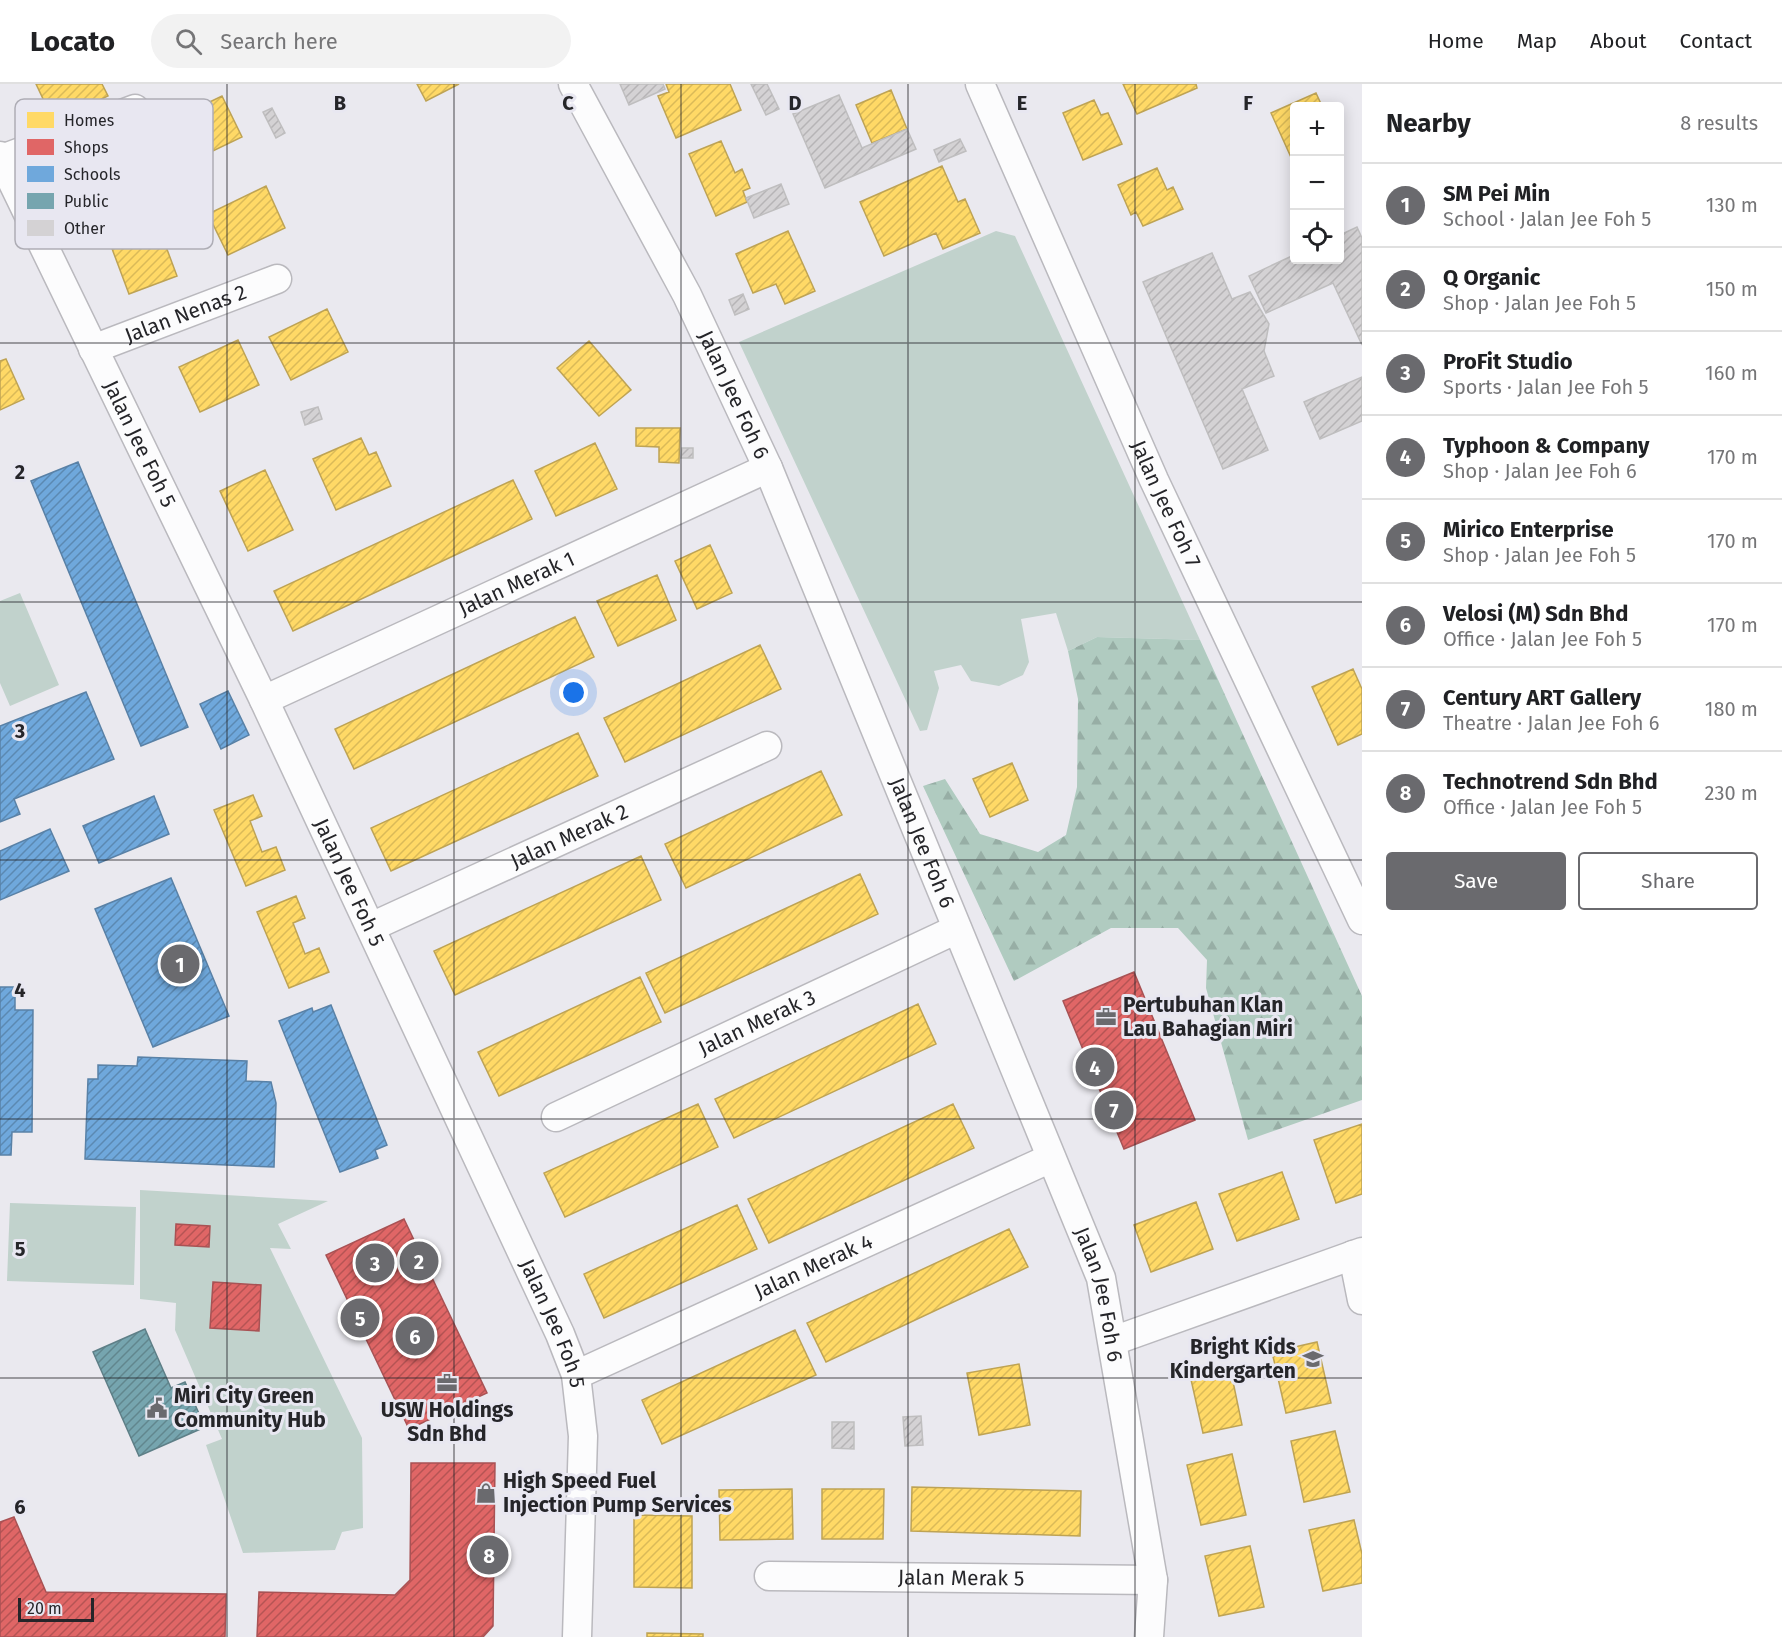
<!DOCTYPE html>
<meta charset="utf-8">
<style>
:root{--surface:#fff;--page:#f2f2f2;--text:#202124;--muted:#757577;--line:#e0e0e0;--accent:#6a6a6e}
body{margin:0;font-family:"Fira Sans",sans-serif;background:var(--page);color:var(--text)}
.controls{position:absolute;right:18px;top:18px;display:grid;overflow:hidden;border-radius:6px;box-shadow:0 3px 15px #0003}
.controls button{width:54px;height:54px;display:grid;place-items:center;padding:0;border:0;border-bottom:2px solid var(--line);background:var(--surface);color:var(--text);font:30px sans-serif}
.scale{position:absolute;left:18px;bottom:15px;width:76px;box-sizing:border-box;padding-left:6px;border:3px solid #252529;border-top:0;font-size:16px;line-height:21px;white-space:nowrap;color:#252529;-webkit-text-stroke:4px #e8e7f1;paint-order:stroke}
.you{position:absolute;left:574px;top:609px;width:21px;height:21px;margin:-15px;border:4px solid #fff;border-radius:50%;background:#1a73e8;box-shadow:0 0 0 9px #1a73e833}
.badge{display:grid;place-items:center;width:39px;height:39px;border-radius:50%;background:var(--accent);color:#fff;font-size:20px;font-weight:700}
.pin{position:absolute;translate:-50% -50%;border:3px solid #fff;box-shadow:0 2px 6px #0006}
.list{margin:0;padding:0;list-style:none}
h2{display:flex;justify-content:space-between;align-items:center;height:78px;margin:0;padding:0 24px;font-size:26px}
h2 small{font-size:20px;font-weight:400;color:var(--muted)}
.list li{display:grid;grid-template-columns:39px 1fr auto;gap:18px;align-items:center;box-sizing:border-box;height:84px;padding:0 24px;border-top:2px solid var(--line)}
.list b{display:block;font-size:22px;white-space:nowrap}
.list p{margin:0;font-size:20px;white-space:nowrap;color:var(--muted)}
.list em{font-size:20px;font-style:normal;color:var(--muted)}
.actions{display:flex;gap:12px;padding:18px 24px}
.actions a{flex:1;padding:14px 0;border:2px solid var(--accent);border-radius:6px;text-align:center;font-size:21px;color:var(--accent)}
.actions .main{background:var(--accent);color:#fff}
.icon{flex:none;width:33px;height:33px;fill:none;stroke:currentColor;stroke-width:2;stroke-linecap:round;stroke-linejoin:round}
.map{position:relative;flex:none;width:1362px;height:1553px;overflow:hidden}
header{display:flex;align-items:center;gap:36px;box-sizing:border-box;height:84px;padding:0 30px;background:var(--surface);border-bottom:2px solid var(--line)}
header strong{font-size:28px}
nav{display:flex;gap:33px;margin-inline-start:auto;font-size:21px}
.search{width:420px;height:54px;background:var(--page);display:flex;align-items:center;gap:15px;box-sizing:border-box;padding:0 21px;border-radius:33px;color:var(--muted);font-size:22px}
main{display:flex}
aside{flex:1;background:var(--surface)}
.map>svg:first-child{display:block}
.grass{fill:#c1d2cc}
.forest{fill:url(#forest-firs)}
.homes{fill:url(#homes-hatch);stroke:#bea354;stroke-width:1.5}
.shops{fill:url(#shops-hatch);stroke:#a85254;stroke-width:1.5}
.schools{fill:url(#schools-hatch);stroke:#5981a6;stroke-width:1.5}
.public{fill:url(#public-hatch);stroke:#5e7f87;stroke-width:1.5}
.building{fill:url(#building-hatch);stroke:#bfbebf;stroke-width:1.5}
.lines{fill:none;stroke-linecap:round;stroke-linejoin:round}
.street-casing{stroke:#bab9be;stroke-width:31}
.street{stroke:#fcfcfd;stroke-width:28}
.grid{fill:none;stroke:#252529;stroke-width:1.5;stroke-opacity:0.55}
.labels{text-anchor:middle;stroke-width:6;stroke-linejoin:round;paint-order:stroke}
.street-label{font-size:21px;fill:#252529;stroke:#e8e7f1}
.poi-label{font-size:21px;font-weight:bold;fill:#252529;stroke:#e8e7f1;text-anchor:start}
.key{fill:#e8e7f1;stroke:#aeadb5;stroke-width:1.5}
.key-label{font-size:16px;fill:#252529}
.grid-label{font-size:20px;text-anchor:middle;font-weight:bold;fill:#252529;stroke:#e8e7f1;stroke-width:6;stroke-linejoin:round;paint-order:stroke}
</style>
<header>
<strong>Locato</strong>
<div class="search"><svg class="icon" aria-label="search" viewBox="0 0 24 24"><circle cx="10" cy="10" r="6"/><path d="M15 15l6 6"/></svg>Search here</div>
<nav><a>Home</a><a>Map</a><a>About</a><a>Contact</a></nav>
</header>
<main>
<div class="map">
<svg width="1362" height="1553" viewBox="0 0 1362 1553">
<defs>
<pattern id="forest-firs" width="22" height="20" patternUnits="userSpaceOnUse" patternTransform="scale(1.5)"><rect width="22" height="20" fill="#b0cbc0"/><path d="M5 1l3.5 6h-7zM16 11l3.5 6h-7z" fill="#97aea5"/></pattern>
<pattern id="homes-hatch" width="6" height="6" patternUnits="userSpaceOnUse" patternTransform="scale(1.5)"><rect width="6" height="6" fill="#ffd966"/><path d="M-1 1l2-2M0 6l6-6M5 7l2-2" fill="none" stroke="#daba58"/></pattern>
<pattern id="shops-hatch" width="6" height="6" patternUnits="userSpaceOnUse" patternTransform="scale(1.5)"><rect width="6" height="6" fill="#e06666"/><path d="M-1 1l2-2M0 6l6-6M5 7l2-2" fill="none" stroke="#b55454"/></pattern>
<pattern id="schools-hatch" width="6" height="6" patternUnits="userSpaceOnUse" patternTransform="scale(1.5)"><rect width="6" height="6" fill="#6fa8dc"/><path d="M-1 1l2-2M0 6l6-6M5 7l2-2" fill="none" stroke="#5b89b2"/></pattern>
<pattern id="public-hatch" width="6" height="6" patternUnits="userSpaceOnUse" patternTransform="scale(1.5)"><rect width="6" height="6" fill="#76a5af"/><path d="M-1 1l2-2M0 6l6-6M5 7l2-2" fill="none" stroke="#61868e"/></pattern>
<pattern id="building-hatch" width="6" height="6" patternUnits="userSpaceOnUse" patternTransform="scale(1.5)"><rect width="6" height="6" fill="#d4d2d4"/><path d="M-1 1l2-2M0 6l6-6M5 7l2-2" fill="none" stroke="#b6b4b6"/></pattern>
</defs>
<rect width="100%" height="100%" fill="#eae9ef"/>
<!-- grass -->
<path class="grass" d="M 996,147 L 1015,152 L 1200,556 L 1097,553 L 1068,567 L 1056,529 L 1021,535 L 1029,578 L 1023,591 L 999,602 L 971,597 L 961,581 L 934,587 L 939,604 L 927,646 L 920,647 L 739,258 Z
M 20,509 L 59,601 L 10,622 L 0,599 L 0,517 Z
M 140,1106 L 328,1117 L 278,1140 L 291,1165 L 270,1164 L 362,1354 L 363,1444 L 342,1448 L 335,1466 L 243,1469 L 206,1361 L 222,1355 L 175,1246 L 176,1219 L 140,1215 Z
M 10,1119 L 136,1123 L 134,1201 L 7,1197 Z"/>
<!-- forest -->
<path class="forest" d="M 1097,553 L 1200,556 L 1362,912 L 1362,1016 L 1248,1056 L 1206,904 L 1207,876 L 1178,844 L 1111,844 L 1014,897 L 923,702 L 945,695 L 980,750 L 1038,768 L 1066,751 L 1077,703 L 1078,615 L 1068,567 Z"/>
<!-- homes -->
<path class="homes" d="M 36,0 L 102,0 L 108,12 L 54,38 Z
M 417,0 L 459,0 L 426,17 Z
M 666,0 L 730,0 L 741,26 L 676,54 L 658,12 L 669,8 Z
M 1123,0 L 1196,0 L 1197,4 L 1137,30 Z
M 891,6 L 907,45 L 872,59 L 856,21 Z
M 1316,9 L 1322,22 L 1294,22 L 1294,80 L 1271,29 Z
M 222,12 L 242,53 L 190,78 L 170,37 Z
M 1094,16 L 1101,31 L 1108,29 L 1122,60 L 1083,76 L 1063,29 Z
M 721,57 L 735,89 L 742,85 L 750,104 L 743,107 L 747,118 L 716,132 L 689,70 Z
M 942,82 L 958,118 L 965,115 L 980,149 L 943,165 L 936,149 L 884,172 L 860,118 Z
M 1157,84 L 1167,106 L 1173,103 L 1183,125 L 1143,142 L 1136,128 L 1131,131 L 1118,101 Z
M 266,102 L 285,144 L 228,171 L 208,130 Z
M 153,128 L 177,192 L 129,210 L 105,146 Z
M 788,147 L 815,207 L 785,220 L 776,200 L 753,209 L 736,170 Z
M 327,225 L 348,268 L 291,296 L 269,253 Z
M 238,256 L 259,301 L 200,328 L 179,283 Z
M 589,257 L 631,306 L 599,332 L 557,284 Z
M 6,275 L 24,315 L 0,326 L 0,277 Z
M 636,344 L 680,344 L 679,379 L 659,378 L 659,363 L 636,362 Z
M 361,354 L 369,371 L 376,368 L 391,402 L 336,426 L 313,375 Z
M 595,359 L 617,405 L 556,432 L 535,387 Z
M 265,386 L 293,446 L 248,467 L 220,407 Z
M 513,396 L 532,435 L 293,547 L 274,507 Z
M 710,461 L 732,509 L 697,525 L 675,477 Z
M 657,491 L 676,536 L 618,562 L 597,517 Z
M 575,533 L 594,573 L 354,685 L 335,645 Z
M 760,561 L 781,605 L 625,678 L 604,634 Z
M 1353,585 L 1362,605 L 1362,650 L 1338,661 L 1312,603 Z
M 578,649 L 598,692 L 391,787 L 371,744 Z
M 1012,679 L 1028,716 L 990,733 L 973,695 Z
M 821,687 L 842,731 L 686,804 L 665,760 Z
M 253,711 L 262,732 L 250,737 L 262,768 L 276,763 L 285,786 L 246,802 L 214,726 Z
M 641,772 L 661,816 L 455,911 L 434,867 Z
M 860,790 L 878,830 L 665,929 L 646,889 Z
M 296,812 L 305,834 L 293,839 L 305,870 L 319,864 L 329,888 L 289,904 L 257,828 Z
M 640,893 L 661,938 L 499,1012 L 478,968 Z
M 918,920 L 936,960 L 734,1054 L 715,1015 Z
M 698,1020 L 718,1063 L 565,1133 L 544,1089 Z
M 953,1020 L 974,1064 L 769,1159 L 748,1115 Z
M 1362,1040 L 1362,1110 L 1336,1119 L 1314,1056 Z
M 1282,1088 L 1299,1135 L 1237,1157 L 1219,1110 Z
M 1196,1118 L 1213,1165 L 1151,1188 L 1134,1141 Z
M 737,1121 L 757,1165 L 604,1234 L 584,1190 Z
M 1009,1145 L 1028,1183 L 826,1278 L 807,1239 Z
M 795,1246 L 816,1291 L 662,1360 L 642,1316 Z
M 1317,1258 L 1331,1319 L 1286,1329 L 1272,1268 Z
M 1019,1280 L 1030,1341 L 979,1351 L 967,1289 Z
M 1230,1283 L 1242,1341 L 1203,1349 L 1190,1291 Z
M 1335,1347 L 1350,1408 L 1304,1418 L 1291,1357 Z
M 1232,1370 L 1246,1431 L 1201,1441 L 1187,1381 Z
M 912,1403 L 1081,1407 L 1080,1452 L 911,1447 Z
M 792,1405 L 793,1455 L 720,1456 L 719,1406 Z
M 822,1405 L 884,1405 L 883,1455 L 822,1455 Z
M 634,1431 L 692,1432 L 692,1504 L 634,1503 Z
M 1354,1436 L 1362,1470 L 1362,1499 L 1323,1507 L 1309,1446 Z
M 1250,1462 L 1264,1523 L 1219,1532 L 1205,1472 Z
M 647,1549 L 703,1550 L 703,1553 L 647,1553 Z"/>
<!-- shops -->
<path class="shops" d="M 1134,888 L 1195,1036 L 1124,1065 L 1063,917 Z
M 404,1135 L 487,1309 L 409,1345 L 326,1171 Z
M 176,1140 L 210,1142 L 209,1163 L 175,1161 Z
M 213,1198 L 261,1201 L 259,1247 L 210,1244 Z
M 411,1379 L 495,1379 L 493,1542 L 483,1553 L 257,1553 L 259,1508 L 395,1511 L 410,1496 Z
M 14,1433 L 46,1508 L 226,1510 L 225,1553 L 0,1553 L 0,1438 Z"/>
<!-- schools -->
<path class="schools" d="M 78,378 L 188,643 L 141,662 L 31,397 Z
M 228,607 L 249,651 L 221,665 L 200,620 Z
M 86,608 L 114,675 L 14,715 L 20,730 L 0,738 L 0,642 Z
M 154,712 L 169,750 L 99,779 L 83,742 Z
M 50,745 L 69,787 L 0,816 L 0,767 Z
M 171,794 L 229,932 L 153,963 L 95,825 Z
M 0,903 L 15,903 L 15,926 L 33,926 L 32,1048 L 12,1048 L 11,1071 L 0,1071 Z
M 331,921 L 387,1061 L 375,1066 L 378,1074 L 340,1088 L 279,937 L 312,924 L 313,928 Z
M 138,973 L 247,977 L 246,997 L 271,998 L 276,1019 L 274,1083 L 85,1075 L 88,995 L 98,995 L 98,981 L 137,982 Z"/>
<!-- public -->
<path class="public" d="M 145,1245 L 171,1304 L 185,1298 L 205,1343 L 139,1372 L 93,1268 Z"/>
<!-- building -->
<path class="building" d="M 620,0 L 663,0 L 665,5 L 629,21 Z
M 751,0 L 767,0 L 779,25 L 766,31 Z
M 839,11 L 862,64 L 907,45 L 916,65 L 825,104 L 793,30 Z
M 272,24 L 285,49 L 276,54 L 263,28 Z
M 960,55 L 966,67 L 939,78 L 934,66 Z
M 781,100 L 789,120 L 754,134 L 746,114 Z
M 1357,143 L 1362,154 L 1362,261 L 1333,199 L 1266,229 L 1249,192 L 1294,171 L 1294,176 L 1340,176 L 1340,151 Z
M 1212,169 L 1232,215 L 1250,208 L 1269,240 L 1264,267 L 1274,292 L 1242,305 L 1268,366 L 1223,385 L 1143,198 Z
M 743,210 L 749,225 L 735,231 L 729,216 Z
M 1362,293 L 1362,337 L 1320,355 L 1304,318 Z
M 318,323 L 322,335 L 305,341 L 301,328 Z
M 682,364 L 693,364 L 693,374 L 681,374 Z
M 921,1332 L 923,1361 L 905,1362 L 903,1333 Z
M 832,1338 L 854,1338 L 854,1365 L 832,1364 Z"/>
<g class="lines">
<!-- street casing -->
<g class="street-casing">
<g id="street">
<path id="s1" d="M 573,0 L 687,211 L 768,384 L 1101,1194 L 1153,1496 L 1149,1553"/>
<path id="s2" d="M 980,0 L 1154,396 L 1362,836"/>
<path id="s3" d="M 0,72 L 264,616 L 560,1250 L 576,1291 L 583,1352 L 577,1553"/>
<path d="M 2,75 L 135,25"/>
<path id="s4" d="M 93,265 L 277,195"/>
<path id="s5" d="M 264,616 L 768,384"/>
<path id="s6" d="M 371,843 L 767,662"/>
<path id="s7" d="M 556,1033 L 957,845"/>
<path d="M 1353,1171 L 1362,1216"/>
<path d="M 1113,1257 L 1362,1168"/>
<path id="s8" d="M 576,1291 L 1051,1074"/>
<path id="s9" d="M 769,1492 L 1153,1496"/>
</g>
</g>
<!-- street -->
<use href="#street" class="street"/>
</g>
<!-- grid -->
<path class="grid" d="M 227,0 L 227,1553M 454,0 L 454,1553M 681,0 L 681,1553M 908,0 L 908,1553M 1135,0 L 1135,1553M 0,259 L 1362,259M 0,518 L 1362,518M 0,776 L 1362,776M 0,1035 L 1362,1035M 0,1294 L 1362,1294"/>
<!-- icons -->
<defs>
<g id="office-bare" transform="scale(1.62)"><path d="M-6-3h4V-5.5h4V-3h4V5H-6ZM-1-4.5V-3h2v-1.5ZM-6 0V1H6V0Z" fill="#6a6a6e" stroke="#e8e7f1" stroke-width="2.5" paint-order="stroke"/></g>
<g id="school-bare" transform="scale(1.62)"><path d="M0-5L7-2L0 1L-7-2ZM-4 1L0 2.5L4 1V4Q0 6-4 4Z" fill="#6a6a6e" stroke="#e8e7f1" stroke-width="2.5" paint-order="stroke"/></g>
<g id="civic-bare" transform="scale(1.62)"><path d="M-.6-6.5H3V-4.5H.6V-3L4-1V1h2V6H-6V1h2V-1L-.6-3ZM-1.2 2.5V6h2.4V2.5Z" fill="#6a6a6e" stroke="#e8e7f1" stroke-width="2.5" paint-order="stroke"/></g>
<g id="shop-bare" transform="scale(1.62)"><path d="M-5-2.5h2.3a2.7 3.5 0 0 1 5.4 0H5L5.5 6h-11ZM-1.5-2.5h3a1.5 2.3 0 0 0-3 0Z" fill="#6a6a6e" stroke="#e8e7f1" stroke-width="2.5" paint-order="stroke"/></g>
</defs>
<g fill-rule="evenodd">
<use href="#office-bare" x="1106" y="933"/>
<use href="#school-bare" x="1313" y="1275"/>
<use href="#office-bare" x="447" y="1299"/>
<use href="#civic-bare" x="157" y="1324"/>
<use href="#shop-bare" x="486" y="1409"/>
</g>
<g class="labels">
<!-- street labels -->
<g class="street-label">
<text dy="7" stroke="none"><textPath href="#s4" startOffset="99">Jalan Nenas 2</textPath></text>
<text dy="7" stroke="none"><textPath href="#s1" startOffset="350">Jalan Jee Foh 6</textPath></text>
<text dy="7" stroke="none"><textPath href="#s3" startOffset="320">Jalan Jee Foh 5</textPath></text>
<text dy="7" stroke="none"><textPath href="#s2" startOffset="459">Jalan Jee Foh 7</textPath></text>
<text dy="7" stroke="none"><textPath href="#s5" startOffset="278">Jalan Merak 1</textPath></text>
<text dy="7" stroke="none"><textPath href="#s6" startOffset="218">Jalan Merak 2</textPath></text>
<text dy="7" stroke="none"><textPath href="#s1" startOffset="836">Jalan Jee Foh 6</textPath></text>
<text dy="7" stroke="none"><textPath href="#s3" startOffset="806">Jalan Jee Foh 5</textPath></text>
<text dy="7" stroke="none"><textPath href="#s7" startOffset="222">Jalan Merak 3</textPath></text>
<text dy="7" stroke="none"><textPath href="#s8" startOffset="261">Jalan Merak 4</textPath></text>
<text dy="7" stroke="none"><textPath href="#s1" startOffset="1322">Jalan Jee Foh 6</textPath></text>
<text dy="7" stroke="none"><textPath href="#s3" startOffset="1292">Jalan Jee Foh 5</textPath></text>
<text dy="7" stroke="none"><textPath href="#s9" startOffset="192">Jalan Merak 5</textPath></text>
</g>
<!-- poi labels -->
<g class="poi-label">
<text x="1123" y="928">Pertubuhan Klan<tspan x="1123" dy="24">Lau Bahagian Miri</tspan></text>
<text x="1296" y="1270" text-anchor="end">Bright Kids<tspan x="1296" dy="24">Kindergarten</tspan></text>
<text x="174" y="1319">Miri City Green<tspan x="174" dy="24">Community Hub</tspan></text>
<text x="447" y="1333" text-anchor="middle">USW Holdings<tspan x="447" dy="24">Sdn Bhd</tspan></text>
<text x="503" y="1404">High Speed Fuel<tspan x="503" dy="24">Injection Pump Services</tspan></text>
</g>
</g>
<!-- legend -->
<rect x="15" y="15" width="198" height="150" rx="9" class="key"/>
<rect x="27" y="28" width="27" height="16" fill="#ffd966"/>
<rect x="27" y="55" width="27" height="16" fill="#e06666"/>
<rect x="27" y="82" width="27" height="16" fill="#6fa8dc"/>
<rect x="27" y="109" width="27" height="16" fill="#76a5af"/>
<rect x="27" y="136" width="27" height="16" fill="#d4d2d4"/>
<g class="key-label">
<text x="64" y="42">Homes</text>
<text x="64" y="69">Shops</text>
<text x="64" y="96">Schools</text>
<text x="64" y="123">Public</text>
<text x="64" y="150">Other</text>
</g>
<g class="grid-label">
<text x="340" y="26">B</text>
<text x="568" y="26">C</text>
<text x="795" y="26">D</text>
<text x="1022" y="26">E</text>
<text x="1248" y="26">F</text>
<text x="20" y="395">2</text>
<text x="20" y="654">3</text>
<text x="20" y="913">4</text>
<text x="20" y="1172">5</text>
<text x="20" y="1430">6</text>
</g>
</svg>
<div class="controls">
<button>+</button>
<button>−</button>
<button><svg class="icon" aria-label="locate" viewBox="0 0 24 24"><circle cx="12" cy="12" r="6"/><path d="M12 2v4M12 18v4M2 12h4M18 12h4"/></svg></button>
</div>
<div class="scale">20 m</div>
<div class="you"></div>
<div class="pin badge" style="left:180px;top:880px">1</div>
<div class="pin badge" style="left:419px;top:1177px">2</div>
<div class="pin badge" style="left:375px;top:1179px">3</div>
<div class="pin badge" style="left:1095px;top:983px">4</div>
<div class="pin badge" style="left:360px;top:1234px">5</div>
<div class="pin badge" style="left:415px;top:1252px">6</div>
<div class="pin badge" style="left:1114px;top:1026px">7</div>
<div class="pin badge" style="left:489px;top:1471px">8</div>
</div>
<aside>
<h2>Nearby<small>8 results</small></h2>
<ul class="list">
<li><span class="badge">1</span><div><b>SM Pei Min</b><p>School · Jalan Jee Foh 5</p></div><em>130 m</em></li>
<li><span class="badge">2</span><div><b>Q Organic</b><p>Shop · Jalan Jee Foh 5</p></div><em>150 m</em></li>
<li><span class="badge">3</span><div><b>ProFit Studio</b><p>Sports · Jalan Jee Foh 5</p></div><em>160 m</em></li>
<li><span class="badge">4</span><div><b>Typhoon &amp; Company</b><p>Shop · Jalan Jee Foh 6</p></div><em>170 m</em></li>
<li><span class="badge">5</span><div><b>Mirico Enterprise</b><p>Shop · Jalan Jee Foh 5</p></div><em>170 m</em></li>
<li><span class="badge">6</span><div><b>Velosi (M) Sdn Bhd</b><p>Office · Jalan Jee Foh 5</p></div><em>170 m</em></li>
<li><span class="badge">7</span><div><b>Century ART Gallery</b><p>Theatre · Jalan Jee Foh 6</p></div><em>180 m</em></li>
<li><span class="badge">8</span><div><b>Technotrend Sdn Bhd</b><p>Office · Jalan Jee Foh 5</p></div><em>230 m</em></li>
</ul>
<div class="actions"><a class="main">Save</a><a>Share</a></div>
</aside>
</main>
